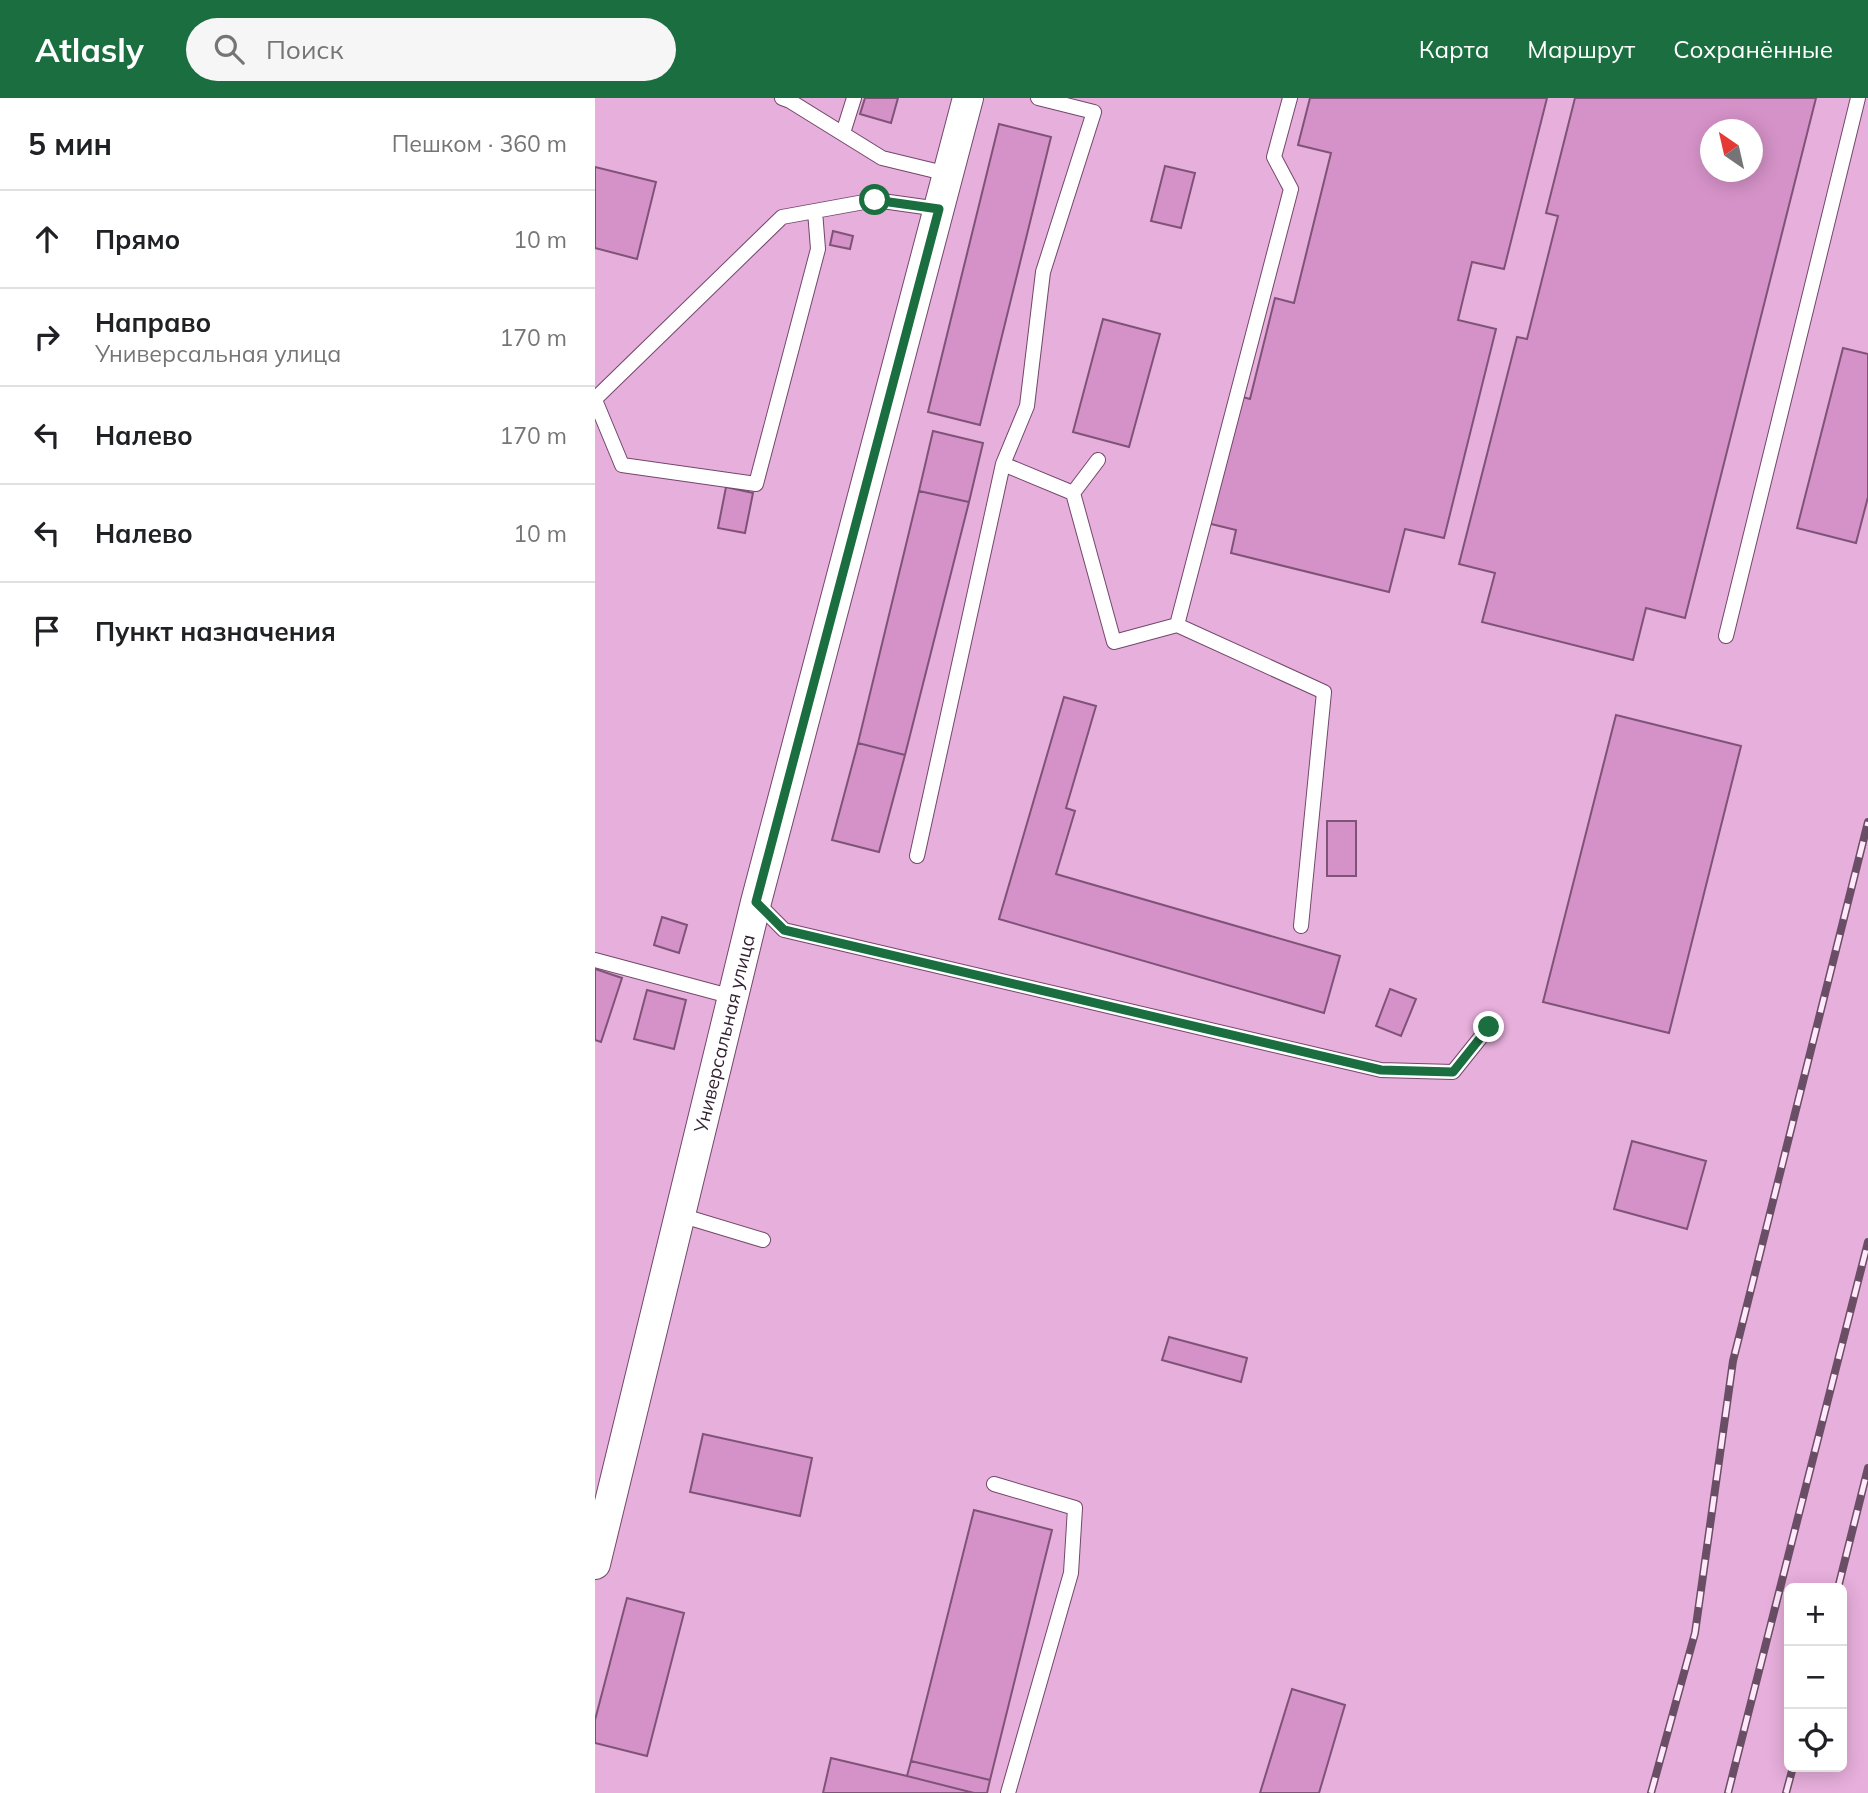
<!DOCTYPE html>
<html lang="ru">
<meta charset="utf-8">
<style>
:root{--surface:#fff;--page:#f6f6f6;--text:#202124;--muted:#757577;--line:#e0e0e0;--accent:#1b6e3f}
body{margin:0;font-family:Mulish,sans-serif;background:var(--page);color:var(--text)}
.controls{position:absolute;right:21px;bottom:21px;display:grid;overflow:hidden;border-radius:10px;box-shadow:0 4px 18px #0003}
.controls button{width:63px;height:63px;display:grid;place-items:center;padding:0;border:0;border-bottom:2px solid var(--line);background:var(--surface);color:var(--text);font:35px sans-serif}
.compass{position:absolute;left:1105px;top:21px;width:63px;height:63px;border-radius:50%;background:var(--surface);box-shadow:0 4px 18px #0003;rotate:326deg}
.stop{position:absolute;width:21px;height:21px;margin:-16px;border:5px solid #1b6e3f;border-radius:50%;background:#fff}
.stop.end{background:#1b6e3f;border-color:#fff;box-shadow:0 2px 7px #0008}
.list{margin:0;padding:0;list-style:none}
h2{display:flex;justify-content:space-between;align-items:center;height:91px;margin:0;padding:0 28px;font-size:30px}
h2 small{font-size:23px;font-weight:400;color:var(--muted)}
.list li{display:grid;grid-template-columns:46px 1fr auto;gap:21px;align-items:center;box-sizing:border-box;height:98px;padding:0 28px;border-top:2px solid var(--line)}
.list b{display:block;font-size:26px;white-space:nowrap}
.list p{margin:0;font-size:23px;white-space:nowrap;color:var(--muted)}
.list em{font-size:23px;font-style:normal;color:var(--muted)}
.icon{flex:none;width:38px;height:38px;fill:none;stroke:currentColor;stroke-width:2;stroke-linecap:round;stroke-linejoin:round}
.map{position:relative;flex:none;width:1273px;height:1695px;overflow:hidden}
header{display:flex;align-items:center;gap:42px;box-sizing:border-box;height:98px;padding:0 35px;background:var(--accent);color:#fff}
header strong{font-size:33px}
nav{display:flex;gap:38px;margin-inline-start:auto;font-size:24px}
.search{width:490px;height:63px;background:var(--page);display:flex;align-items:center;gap:18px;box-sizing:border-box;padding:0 24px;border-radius:38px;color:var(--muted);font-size:26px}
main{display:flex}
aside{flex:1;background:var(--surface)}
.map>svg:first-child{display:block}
.built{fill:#e7afdc;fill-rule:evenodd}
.building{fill:#d592c8;stroke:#7f5377;stroke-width:2;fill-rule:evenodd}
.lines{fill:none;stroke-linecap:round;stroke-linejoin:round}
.lane-casing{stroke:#73476b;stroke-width:16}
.street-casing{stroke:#73476b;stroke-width:32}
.lane{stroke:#fff;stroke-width:14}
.street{stroke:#fff;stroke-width:30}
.rail-casing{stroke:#6a4e65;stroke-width:8}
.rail{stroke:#ffe9fa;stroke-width:5;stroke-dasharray:16;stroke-linecap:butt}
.route{stroke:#1b6e3f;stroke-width:9}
.labels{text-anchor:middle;stroke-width:7;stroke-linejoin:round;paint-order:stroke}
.street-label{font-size:19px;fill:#352232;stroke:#ffe9fa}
</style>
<header>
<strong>Atlasly</strong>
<div class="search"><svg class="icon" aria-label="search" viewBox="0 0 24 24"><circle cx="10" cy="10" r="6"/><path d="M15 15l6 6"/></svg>Поиск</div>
<nav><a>Карта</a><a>Маршрут</a><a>Сохранённые</a></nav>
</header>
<main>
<aside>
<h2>5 мин<small>Пешком · 360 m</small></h2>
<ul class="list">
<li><svg class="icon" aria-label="ahead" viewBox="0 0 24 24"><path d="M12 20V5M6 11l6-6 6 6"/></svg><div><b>Прямо</b></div><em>10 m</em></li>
<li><svg class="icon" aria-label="right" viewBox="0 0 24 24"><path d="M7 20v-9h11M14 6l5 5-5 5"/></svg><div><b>Направо</b><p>Универсальная улица</p></div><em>170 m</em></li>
<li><svg class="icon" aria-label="left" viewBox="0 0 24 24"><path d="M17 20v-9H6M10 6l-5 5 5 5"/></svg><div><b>Налево</b></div><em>170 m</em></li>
<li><svg class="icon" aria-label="left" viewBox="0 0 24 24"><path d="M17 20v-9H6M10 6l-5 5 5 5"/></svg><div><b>Налево</b></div><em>10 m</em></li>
<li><svg class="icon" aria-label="arrive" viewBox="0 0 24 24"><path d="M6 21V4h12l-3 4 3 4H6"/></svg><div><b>Пункт назначения</b></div></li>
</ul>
</aside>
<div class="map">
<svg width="1273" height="1695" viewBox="0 0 1273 1695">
<rect width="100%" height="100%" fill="#f0bde6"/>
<!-- built -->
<path class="built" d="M 0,0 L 1273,0 L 1273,1695 L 0,1695 ZM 1115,32 L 1157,32 L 1157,74 L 1115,74 ZM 1194,1490 L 1247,1490 L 1247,1669 L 1194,1669 Z"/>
<!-- building -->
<path class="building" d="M 270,0 L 303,0 L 296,25 L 265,16 Z
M 715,0 L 952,0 L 909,171 L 877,164 L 863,222 L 901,231 L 849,440 L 810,431 L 794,494 L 636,455 L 641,432 L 612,425 L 644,298 L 655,301 L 680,200 L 699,205 L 736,55 L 703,47 Z
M 980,0 L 1221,0 L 1090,520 L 1051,510 L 1038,562 L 887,524 L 900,475 L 864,466 L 922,239 L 932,241 L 963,118 L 951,115 ZM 1115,32 L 1157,32 L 1157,74 L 1115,74 Z
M 404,26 L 456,39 L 385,327 L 333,314 Z
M 570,68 L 600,75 L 586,130 L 556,123 Z
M 0,69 L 61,84 L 42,161 L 0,150 Z
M 238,133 L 258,138 L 255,151 L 235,147 Z
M 508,221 L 565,236 L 534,349 L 478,334 Z
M 1248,250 L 1273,256 L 1273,399 L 1261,445 L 1202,430 Z
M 338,333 L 388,345 L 374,404 L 324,393 Z
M 131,389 L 158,395 L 150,435 L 123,430 Z
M 324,393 L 374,404 L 310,657 L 263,645 Z
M 469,599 L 501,608 L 471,710 L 480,713 L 461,776 L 745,858 L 729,915 L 404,821 Z
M 1021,617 L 1146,648 L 1074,935 L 948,904 Z
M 263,645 L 310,657 L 284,754 L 237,742 Z
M 732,723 L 761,723 L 761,778 L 732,778 Z
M 67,819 L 92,827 L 84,855 L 59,847 Z
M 0,871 L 27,880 L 6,944 L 0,942 Z
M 795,891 L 821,901 L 806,938 L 781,928 Z
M 52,892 L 91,902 L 79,951 L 39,941 Z
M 1037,1043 L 1111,1063 L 1092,1131 L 1019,1111 Z
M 574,1239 L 652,1260 L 646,1284 L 567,1262 Z
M 108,1336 L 217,1360 L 205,1418 L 95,1394 Z
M 379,1412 L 457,1432 L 395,1682 L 316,1663 Z
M 32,1500 L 89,1515 L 52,1658 L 0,1645 L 0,1622 Z
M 697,1591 L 750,1607 L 724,1695 L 665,1695 Z
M 236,1660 L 312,1678 L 379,1695 L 228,1695 Z
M 316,1663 L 395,1682 L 392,1695 L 379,1695 L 312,1678 Z"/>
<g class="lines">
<!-- lane casing -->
<g class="lane-casing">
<path id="lane" d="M 187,0 L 195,3 L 287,60 L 353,76
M 695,0 L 679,59 L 696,91 L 582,527 L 729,594 L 706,828
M 248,35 L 259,0
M 0,301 L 187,119 L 280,102 L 344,111
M 0,302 L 27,367 L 161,386 L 223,151 L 220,113
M 408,366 L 432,308 L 448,174 L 499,14 L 443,0
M 478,395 L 503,362
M 1131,538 L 1263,0
M 322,758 L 408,366 L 478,395 L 519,544 L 582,527
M 162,805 L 189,832 L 786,972 L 858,974 L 894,929
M 0,862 L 138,899
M 85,1117 L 168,1142
M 399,1386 L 480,1410 L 476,1475 L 413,1695"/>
</g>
<!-- street casing -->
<g class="street-casing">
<g id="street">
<path id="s1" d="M 0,1466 L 161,804 L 373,0"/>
</g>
</g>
<!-- lane -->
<use href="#lane" class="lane"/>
<!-- street -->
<use href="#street" class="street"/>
<!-- rail casing -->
<g class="rail-casing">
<path id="rail" d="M 1243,1490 L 1273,1370
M 1056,1695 L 1100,1535 L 1138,1263 L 1273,724
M 1133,1695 L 1273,1144
M 1191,1695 L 1198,1669"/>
</g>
<!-- rail -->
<use href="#rail" class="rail"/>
</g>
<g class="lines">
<!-- route -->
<path class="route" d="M 280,102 L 344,111 L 161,804 L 189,832 L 786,972 L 858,974 L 894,929"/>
</g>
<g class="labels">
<!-- street labels -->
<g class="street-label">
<text dy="7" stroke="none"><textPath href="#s1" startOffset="546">Универсальная улица</textPath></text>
</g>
</g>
</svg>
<div class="controls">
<button>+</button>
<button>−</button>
<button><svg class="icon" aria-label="locate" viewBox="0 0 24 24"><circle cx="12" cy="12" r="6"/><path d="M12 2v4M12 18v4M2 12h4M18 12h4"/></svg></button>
</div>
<svg class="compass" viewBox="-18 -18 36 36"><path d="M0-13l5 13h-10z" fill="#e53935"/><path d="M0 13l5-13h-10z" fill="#757577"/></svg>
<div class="stop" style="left:280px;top:102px"></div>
<div class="stop end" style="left:894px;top:929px"></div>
</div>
</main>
